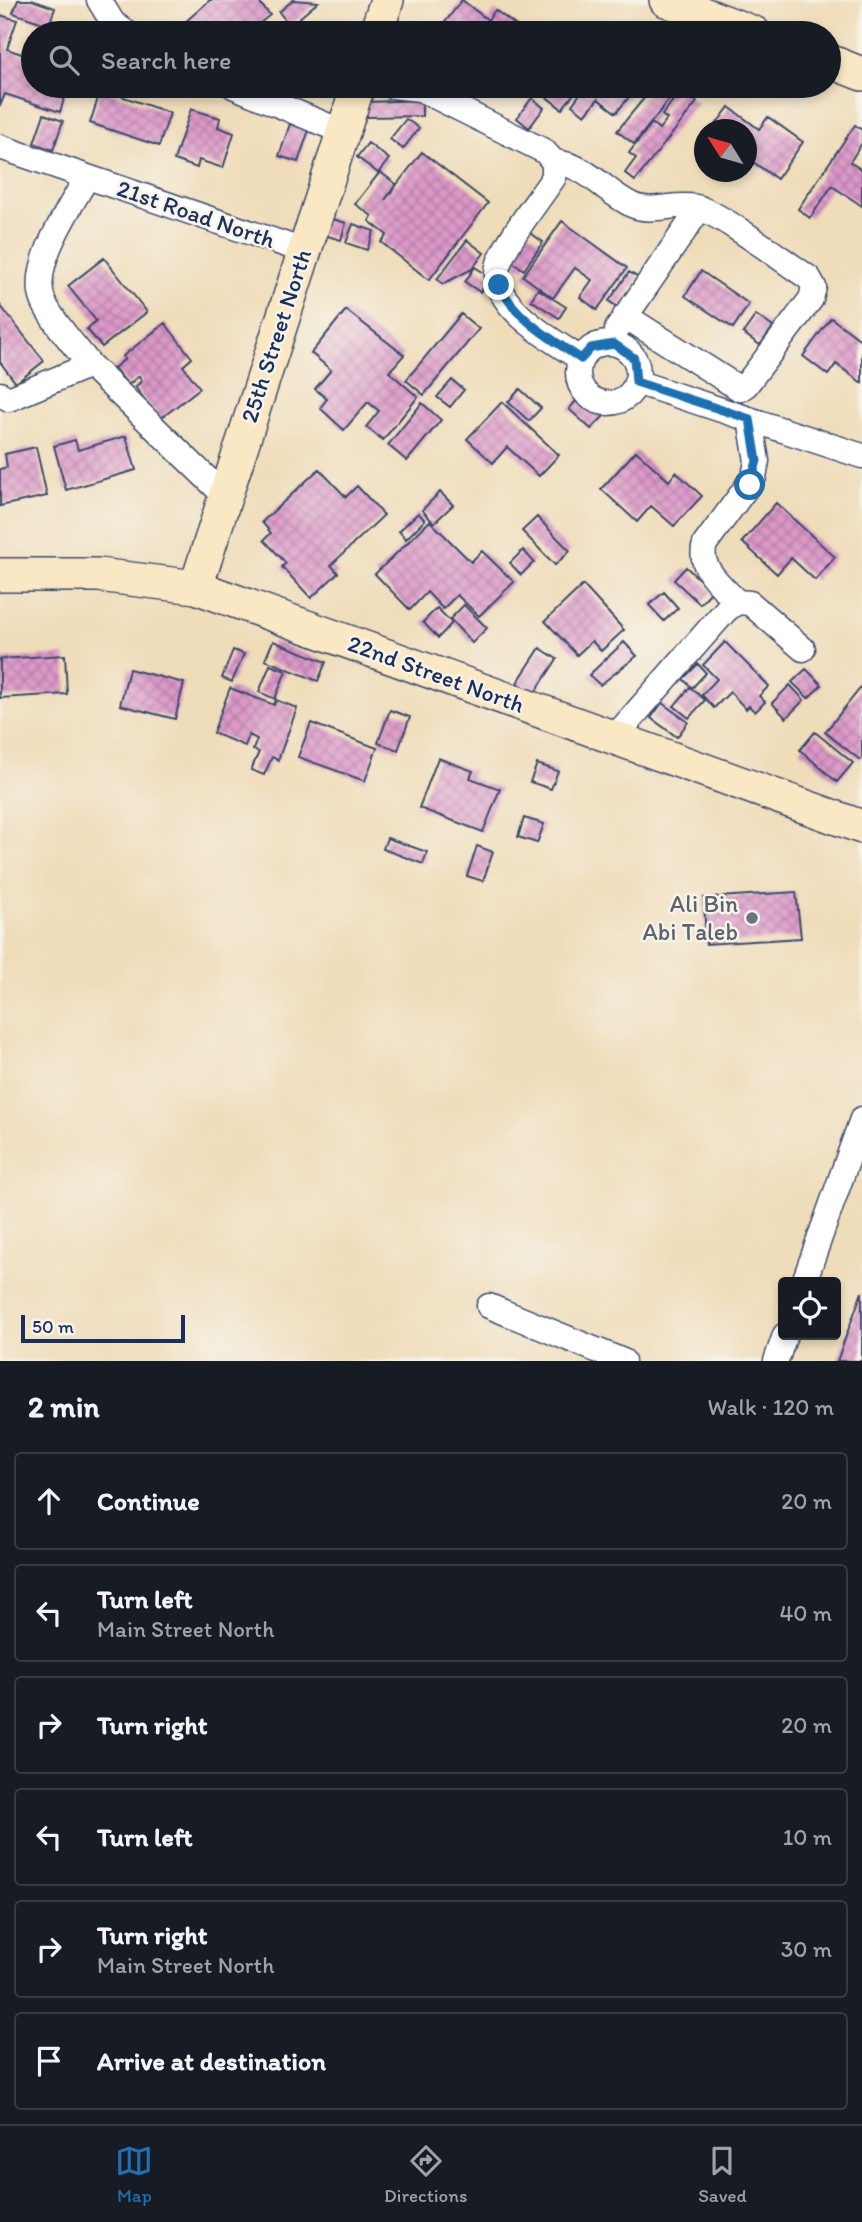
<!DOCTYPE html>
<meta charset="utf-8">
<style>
:root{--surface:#171b24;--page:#242831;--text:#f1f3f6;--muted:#9ea1a6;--line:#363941;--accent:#1f6fb2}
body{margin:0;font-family:Itim,sans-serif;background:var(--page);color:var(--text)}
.controls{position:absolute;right:21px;bottom:21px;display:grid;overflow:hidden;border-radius:7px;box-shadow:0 4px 10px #0003}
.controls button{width:63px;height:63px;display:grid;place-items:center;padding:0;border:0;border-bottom:2px solid var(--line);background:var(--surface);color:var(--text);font:35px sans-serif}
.compass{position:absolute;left:694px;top:119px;width:63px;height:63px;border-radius:50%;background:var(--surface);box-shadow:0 4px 10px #0003;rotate:307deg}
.scale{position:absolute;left:21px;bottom:18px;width:164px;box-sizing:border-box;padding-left:7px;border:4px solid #1b2f5e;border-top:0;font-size:19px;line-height:24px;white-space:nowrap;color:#1b2f5e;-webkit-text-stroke:5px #f7f3e8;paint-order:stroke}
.stop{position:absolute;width:21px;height:21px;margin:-16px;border:5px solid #1f6fb2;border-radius:50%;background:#fff}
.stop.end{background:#1f6fb2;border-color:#fff;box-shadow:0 2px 7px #0008}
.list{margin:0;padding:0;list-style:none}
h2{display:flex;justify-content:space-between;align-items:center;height:91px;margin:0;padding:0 28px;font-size:30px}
h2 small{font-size:23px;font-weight:400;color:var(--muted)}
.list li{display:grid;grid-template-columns:46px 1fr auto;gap:21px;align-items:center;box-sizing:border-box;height:98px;margin:0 14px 14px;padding:0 14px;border:2px solid var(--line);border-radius:7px}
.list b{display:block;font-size:26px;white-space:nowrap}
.list p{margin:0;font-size:23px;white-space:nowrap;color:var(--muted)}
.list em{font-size:23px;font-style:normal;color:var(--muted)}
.icon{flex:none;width:38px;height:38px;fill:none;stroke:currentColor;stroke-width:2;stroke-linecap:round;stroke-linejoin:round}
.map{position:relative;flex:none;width:862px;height:1361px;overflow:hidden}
.search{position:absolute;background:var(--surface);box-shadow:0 4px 10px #0003;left:21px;right:21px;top:21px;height:77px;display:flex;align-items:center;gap:18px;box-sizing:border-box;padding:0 24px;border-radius:38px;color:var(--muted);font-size:26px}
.sheet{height:763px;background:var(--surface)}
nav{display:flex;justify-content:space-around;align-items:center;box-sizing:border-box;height:98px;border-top:2px solid var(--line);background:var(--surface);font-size:19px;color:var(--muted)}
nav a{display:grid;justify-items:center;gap:4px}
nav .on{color:var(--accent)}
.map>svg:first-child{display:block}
.building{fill:url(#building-cross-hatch)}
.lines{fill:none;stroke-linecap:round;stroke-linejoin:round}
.street-casing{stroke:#3b496c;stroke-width:27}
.secondary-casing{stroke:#3b496c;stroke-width:36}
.street{stroke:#fff;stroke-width:24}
.secondary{stroke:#fae7c3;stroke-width:33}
.route{stroke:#1f6fb2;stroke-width:9}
.worship-dot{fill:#6b7280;stroke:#f7f3e8;stroke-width:2.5}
.labels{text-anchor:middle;stroke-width:5;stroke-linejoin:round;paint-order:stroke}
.street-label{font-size:24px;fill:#1b2f5e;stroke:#f7f3e8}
.worship-label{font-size:24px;fill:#5b616d;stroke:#f7f3e8;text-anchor:end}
</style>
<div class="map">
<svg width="862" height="1361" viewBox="0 0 862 1361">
<defs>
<pattern id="building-cross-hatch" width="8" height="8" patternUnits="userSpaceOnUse" patternTransform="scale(1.75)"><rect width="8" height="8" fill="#dc98c8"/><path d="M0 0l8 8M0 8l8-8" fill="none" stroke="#b27ca6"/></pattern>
</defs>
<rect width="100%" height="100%" fill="#f7f3e8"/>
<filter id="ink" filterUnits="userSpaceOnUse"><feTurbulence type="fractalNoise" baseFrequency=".0143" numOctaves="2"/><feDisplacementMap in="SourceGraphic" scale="14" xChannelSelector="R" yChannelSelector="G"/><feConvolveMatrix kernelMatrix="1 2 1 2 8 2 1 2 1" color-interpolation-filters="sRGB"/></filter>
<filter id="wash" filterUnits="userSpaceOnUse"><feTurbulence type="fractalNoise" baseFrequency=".00686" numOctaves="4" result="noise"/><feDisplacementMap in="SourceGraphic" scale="28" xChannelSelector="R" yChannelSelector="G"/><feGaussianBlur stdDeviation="1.57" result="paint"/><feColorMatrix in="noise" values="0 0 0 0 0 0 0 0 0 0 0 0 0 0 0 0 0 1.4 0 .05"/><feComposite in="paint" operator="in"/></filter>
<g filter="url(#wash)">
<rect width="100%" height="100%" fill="#efdcb9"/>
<g id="blocks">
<!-- building -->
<path class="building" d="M 18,0 L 32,0 L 55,8 L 49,25 L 13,13 Z
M 210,0 L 257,0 L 270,15 L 248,33 L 225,33 L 219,26 L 211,33 L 193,33 L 184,23 Z
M 293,0 L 318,2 L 290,26 L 279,12 Z
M 462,0 L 488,20 L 495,10 L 526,33 L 437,33 Z
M 0,15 L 17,20 L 7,49 L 27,56 L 25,63 L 33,66 L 33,86 L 68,86 L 60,112 L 5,94 L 0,106 Z
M 552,86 L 580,86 L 562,109 L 544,95 Z
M 581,86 L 638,86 L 616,113 L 598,99 L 585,115 L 572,105 L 584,88 Z
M 654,86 L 680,86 L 634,144 L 617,131 Z
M 101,89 L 170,113 L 159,146 L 90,123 Z
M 681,90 L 697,102 L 635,181 L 625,173 L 636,158 L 629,153 L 652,123 L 659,129 L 667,119 L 662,115 Z
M 532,98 L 544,108 L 529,128 L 517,118 Z
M 422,100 L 422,116 L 367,117 L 367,102 Z
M 729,107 L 759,129 L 768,117 L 803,142 L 777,179 L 746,157 L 746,130 L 712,130 Z
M 191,109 L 220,118 L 218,127 L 234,133 L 223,168 L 199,160 L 197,168 L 174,160 Z
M 44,114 L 63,121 L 53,150 L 34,143 Z
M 406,119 L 419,128 L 403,149 L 390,139 Z
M 290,124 L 309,130 L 298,162 L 279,156 Z
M 855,125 L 862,130 L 862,143 L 850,162 L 862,170 L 862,206 L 832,186 L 810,218 L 798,209 Z
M 368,143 L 389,159 L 378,173 L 357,157 Z
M 422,152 L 488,203 L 429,280 L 381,242 L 387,235 L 369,221 L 372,216 L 355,204 L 380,172 L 396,184 L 385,200 Z
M 326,217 L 346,223 L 341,240 L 321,234 Z
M 562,221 L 627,268 L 597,310 L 580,297 L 592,280 L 575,268 L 553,298 L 523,276 Z
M 353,224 L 374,231 L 367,250 L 346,243 Z
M 526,230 L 543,242 L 524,270 L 507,258 Z
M 467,240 L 484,253 L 472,269 L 443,284 L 437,279 Z
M 104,258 L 147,312 L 102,347 L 87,329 L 96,321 L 68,286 Z
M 475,267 L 490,277 L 480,292 L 465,282 Z
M 701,271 L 749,304 L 733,328 L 685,296 Z
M 629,272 L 639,278 L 618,308 L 609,301 Z
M 538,289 L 566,307 L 559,318 L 531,300 Z
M 0,305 L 44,361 L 16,383 L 0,362 Z
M 346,310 L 404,355 L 389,372 L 418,397 L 383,440 L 366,427 L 379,411 L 368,402 L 344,430 L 320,408 L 327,399 L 315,389 L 331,370 L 311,353 Z
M 461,314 L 479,329 L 424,395 L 406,380 Z
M 756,315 L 773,327 L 760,345 L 743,333 Z
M 831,318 L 862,341 L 862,383 L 836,364 L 828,375 L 803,356 Z
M 165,323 L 192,358 L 183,366 L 200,388 L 160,419 L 135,387 L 142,381 L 139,376 L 128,385 L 114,368 L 125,359 L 123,356 Z
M 452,380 L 464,390 L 450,407 L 437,397 Z
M 520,389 L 541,408 L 529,421 L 508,402 Z
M 582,394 L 605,415 L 591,429 L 569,409 Z
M 502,402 L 559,455 L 539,476 L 507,447 L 493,463 L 467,439 Z
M 422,403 L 441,420 L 407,461 L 388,445 Z
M 126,436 L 136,470 L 66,490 L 54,446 L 75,440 L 78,450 Z
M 36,447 L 47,496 L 0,506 L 0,469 L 7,467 L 5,454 Z
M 636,451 L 669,481 L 676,472 L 702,496 L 674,526 L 651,506 L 637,522 L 601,489 Z
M 319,469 L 346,497 L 357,486 L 384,515 L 331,565 L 338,573 L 311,598 L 282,567 L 286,563 L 264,540 L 271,533 L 262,522 Z
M 440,492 L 453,505 L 434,523 L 422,510 Z
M 776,503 L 835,557 L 815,580 L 791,558 L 777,574 L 742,542 Z
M 418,513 L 425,520 L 406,539 L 399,531 Z
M 537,517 L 570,551 L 555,565 L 522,531 Z
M 430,521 L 471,562 L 482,551 L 514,582 L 479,616 L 457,595 L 443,609 L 427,592 L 410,610 L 375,574 Z
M 523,550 L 534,562 L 521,575 L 510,563 Z
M 686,567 L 712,591 L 700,604 L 674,580 Z
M 583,585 L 624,630 L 601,651 L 592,641 L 577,655 L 545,621 Z
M 664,592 L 678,608 L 664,621 L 649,605 Z
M 464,605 L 487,628 L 472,643 L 450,619 Z
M 437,608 L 452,623 L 438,638 L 423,622 Z
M 273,641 L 326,662 L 318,681 L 265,660 Z
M 624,642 L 637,656 L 600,685 L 589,675 Z
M 725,642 L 769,686 L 759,696 L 765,702 L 755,712 L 749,706 L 746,709 L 730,692 L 714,708 L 702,695 L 717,679 L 703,665 Z
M 540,648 L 557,659 L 534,694 L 517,683 Z
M 233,650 L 244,654 L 232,682 L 222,678 Z
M 65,655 L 67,694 L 0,698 L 0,659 Z
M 698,664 L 706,673 L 692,688 L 683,679 Z
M 270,665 L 286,671 L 275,699 L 259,692 Z
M 129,669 L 184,683 L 175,719 L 120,705 Z
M 806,669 L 822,685 L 808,698 L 792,682 Z
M 790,685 L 804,700 L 786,718 L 772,703 Z
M 862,686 L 862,758 L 860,760 L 825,732 Z
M 690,687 L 705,700 L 689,718 L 674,706 Z
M 230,688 L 274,705 L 276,700 L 297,708 L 278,760 L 272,757 L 264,775 L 251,770 L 259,752 L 253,750 L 257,739 L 249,735 L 245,746 L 213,733 Z
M 662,703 L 688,722 L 677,737 L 651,718 Z
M 390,710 L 410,717 L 398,750 L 378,743 Z
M 311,723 L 377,748 L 365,781 L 298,757 Z
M 815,732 L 853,763 L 837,782 L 800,750 Z
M 438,758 L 473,771 L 470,778 L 500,789 L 483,832 L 419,808 Z
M 537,764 L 558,771 L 551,789 L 530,782 Z
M 524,818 L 544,824 L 537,843 L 518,837 Z
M 387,838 L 427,852 L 423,864 L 383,849 Z
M 477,846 L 493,852 L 483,881 L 467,876 Z
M 796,892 L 801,938 L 706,944 L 704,898 Z
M 862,1293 L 862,1361 L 837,1361 L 862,1292 Z"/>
</g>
</g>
<g filter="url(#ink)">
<use href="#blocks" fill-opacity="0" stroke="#3b496c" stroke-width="2"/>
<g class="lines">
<!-- street casing -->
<g class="street-casing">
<path id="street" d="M 99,0 L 113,23 L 127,33
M 233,86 L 343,132
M 392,86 L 420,89 L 544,151 L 554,162 L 554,177 C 538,201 509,237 499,263 C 484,303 555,342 581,359
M 0,147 L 304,251
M 554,162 C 588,165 603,191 632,205 C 651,214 676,202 696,207 C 722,214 783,261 809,278 L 814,287 L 811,299 L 746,385 L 740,389 L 625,316
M 87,177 C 70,208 30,264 43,300 C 50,319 77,348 90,365
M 617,329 L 700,208
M578 373a30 30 0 1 1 60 0a30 30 0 1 1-60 0Z
M 636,382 L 862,456
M 0,394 L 9,399 L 90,365 L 224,495
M 737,602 C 722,586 697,568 705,544 L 754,477 L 757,461 L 750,419
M 613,739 L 726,610 L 737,602 L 750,603 L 803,649
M 804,1282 L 862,1119
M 489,1306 L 623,1361
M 776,1361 L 785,1335"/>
</g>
<!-- secondary casing -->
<g class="secondary-casing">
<path id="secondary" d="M 666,0 L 754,33
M 376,33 L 387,0
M 829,61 L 862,74
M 0,575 L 98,575 L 196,587 L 862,827
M 196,587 L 358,86"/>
</g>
<!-- street -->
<use href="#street" class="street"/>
<!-- secondary -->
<use href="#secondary" class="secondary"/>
</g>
</g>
<g class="lines" filter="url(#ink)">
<!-- route -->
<path class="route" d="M 499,285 C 518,321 549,337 581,359 L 591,348 L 614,344 L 634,358 L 636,382 L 750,419 L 757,461 L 750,485"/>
</g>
<!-- markers -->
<circle class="worship-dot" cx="752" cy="918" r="7"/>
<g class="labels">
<!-- street labels -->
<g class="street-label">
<text transform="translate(196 214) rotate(19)" y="8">21st Road North</text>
<text transform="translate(276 336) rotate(-72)" y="8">25th Street North</text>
<text transform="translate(436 674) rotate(20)" y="8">22nd Street North</text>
</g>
<!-- worship labels -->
<g class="worship-label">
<text x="738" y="912">Ali Bin<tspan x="738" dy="28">Abi Taleb</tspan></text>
</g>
</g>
</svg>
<div class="controls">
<button><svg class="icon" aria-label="locate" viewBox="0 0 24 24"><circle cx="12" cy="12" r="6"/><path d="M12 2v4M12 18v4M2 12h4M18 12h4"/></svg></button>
</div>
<svg class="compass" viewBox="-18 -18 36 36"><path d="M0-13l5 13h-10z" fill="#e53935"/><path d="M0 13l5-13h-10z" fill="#9ea1a6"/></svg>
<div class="scale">50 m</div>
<div class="stop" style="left:750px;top:485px"></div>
<div class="stop end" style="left:499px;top:285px"></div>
<div class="search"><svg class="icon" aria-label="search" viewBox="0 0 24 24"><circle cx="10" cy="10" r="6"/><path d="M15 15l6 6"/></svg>Search here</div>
</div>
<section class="sheet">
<h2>2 min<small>Walk · 120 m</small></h2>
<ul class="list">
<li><svg class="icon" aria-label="ahead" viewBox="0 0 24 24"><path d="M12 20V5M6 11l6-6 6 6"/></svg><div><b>Continue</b></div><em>20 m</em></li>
<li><svg class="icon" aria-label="left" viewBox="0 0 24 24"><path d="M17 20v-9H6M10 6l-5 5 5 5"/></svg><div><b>Turn left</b><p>Main Street North</p></div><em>40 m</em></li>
<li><svg class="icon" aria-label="right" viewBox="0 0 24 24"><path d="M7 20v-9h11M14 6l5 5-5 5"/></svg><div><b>Turn right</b></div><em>20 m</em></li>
<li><svg class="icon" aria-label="left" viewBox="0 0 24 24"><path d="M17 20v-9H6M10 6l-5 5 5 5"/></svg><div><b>Turn left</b></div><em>10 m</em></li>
<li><svg class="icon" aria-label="right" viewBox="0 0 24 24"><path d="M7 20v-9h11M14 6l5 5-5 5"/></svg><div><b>Turn right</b><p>Main Street North</p></div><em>30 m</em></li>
<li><svg class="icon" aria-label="arrive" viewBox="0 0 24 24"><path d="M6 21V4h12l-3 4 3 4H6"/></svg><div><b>Arrive at destination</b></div></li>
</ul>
</section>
<nav>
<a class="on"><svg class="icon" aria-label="map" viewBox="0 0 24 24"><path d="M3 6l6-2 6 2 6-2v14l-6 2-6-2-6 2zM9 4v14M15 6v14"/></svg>Map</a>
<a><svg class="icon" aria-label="directions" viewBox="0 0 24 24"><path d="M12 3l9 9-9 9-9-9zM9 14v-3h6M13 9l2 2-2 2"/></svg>Directions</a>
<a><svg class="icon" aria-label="saved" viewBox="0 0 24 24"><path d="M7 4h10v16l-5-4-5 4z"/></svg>Saved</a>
</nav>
